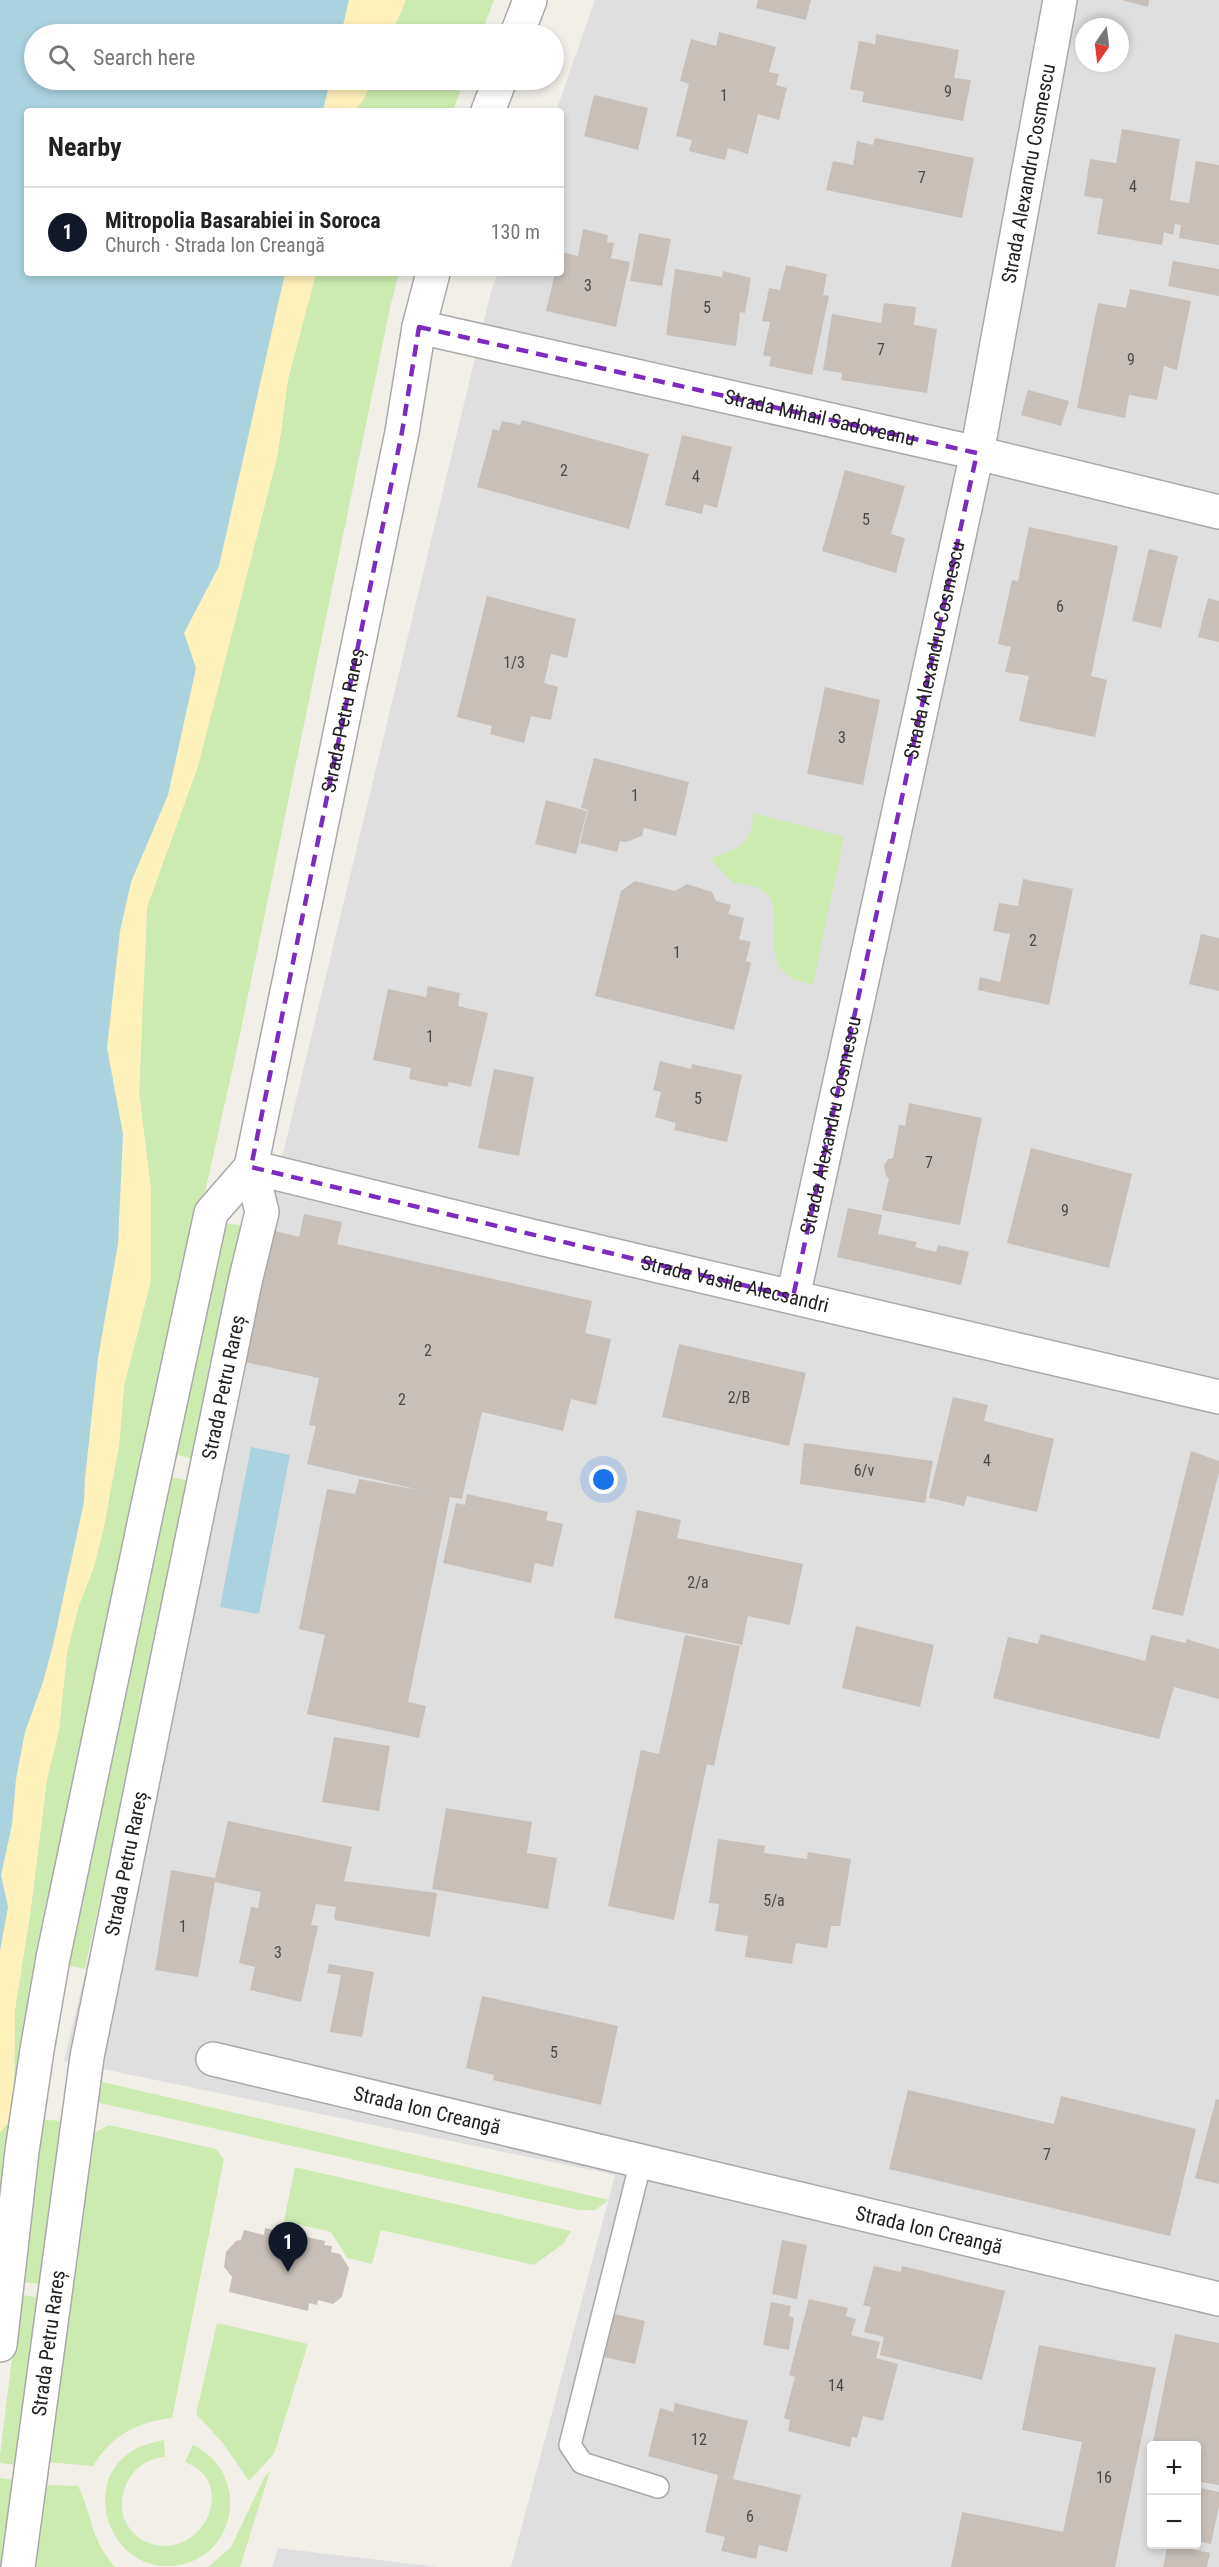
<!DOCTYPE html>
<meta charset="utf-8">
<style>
:root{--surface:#fff;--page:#f6f6f6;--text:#222;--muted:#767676;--line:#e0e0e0;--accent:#111827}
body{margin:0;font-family:"Roboto Condensed",sans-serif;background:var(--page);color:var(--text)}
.controls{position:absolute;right:18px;bottom:18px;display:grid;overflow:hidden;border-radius:6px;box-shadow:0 3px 9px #0003}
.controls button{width:54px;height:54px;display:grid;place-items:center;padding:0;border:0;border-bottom:2px solid var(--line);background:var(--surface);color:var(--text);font:30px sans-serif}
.compass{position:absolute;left:1075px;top:18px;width:54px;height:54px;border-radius:50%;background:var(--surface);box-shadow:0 3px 9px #0003;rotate:194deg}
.you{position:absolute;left:604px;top:1480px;width:21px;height:21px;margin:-15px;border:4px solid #fff;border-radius:50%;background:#1a73e8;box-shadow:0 0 0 9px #1a73e833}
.badge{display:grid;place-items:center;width:39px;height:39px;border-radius:50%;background:var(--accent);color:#fff;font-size:20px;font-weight:700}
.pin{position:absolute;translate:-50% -50px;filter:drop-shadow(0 2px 3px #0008)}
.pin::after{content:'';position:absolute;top:32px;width:21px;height:18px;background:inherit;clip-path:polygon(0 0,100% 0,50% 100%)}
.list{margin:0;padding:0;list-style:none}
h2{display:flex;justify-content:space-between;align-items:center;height:78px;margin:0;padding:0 24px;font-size:26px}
h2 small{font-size:20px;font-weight:400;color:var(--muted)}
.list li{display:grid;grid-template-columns:39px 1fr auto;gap:18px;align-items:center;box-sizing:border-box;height:90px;padding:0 24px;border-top:2px solid var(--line)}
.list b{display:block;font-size:22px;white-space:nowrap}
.list p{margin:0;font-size:20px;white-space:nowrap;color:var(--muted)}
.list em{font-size:20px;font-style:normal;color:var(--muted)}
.icon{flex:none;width:33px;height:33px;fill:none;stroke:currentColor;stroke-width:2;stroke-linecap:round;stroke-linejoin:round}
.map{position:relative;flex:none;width:1219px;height:2567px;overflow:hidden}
.search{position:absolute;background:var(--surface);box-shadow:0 3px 9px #0003;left:24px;top:24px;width:540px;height:66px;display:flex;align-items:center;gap:15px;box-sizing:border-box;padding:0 21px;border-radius:33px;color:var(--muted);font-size:22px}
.panel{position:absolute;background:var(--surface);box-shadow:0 3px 9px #0003;left:24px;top:108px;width:540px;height:168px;border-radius:6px}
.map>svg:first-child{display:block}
.residential{fill:#e0dfdf;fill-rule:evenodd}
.grass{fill:#cdebb0}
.sand{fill:#fff1ba}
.water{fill:#aad3df}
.building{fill:#c7bfb8}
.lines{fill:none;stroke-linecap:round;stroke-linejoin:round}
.lane-casing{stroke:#a9a9a9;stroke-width:24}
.street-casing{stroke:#a9a9a9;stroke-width:36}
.lane{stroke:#fff;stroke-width:21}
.street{stroke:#fff;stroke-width:33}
.marked{fill:none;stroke:#7b2cbf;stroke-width:4.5;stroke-dasharray:12 8;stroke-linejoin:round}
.labels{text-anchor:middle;stroke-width:5;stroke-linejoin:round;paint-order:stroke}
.number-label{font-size:16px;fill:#4b4948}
.street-label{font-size:20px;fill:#222;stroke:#fff}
</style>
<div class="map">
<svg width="1219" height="2567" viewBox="0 0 1219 2567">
<rect width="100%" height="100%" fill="#f2efe9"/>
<!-- residential -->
<path class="residential" d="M 595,0 L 1219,0 L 1219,2567 L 511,2567 L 615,2175 L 64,2061 L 491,292 L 498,273 L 561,273 L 561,111 L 556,111 ZM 1084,27 L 1120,27 L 1120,63 L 1084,63 ZM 1152,2446 L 1196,2446 L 1196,2544 L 1152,2544 Z
M 278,2548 L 437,2567 L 272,2567 Z"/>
<!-- grass -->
<path class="grass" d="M 406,0 L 494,0 L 481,34 L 391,34 Z
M 372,80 L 464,80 L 453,111 L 354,111 L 364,99 Z
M 316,273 L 399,273 L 390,308 L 238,1044 L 149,1444 L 0,2244 L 0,2132 L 8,2123 L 14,2092 L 15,2009 L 30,1915 L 47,1779 L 59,1730 L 67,1652 L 79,1605 L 94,1567 L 104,1526 L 119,1445 L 124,1386 L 151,1280 L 151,1191 L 139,1092 L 147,907 L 198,766 L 278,453 L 288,379 Z
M 753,813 L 844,837 L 813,985 C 802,982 791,980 783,971 C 756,943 803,886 733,883 L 710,859 C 736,848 753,846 753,813 Z
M 218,1222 L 246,1226 L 194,1459 L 169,1453 Z
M 164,1476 L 191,1481 L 85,1969 L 61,1964 Z
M 94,2080 L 609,2200 L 595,2210 L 579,2210 L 91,2101 Z
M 39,2119 L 60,2121 L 41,2284 L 18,2282 Z
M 109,2125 L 216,2149 L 224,2159 L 172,2418 C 137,2422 112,2435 93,2466 L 45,2462 L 88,2136 Z
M 295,2167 L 571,2231 L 563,2244 L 534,2265 L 381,2230 L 372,2264 L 347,2258 L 331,2232 L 284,2221 Z
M 20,2295 L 37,2297 L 16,2465 L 0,2463 L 0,2455 Z
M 217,2323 L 308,2344 L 274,2454 L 249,2481 L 222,2442 L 196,2414 Z
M 164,2440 L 165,2457 C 138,2459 121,2482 122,2507 C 122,2521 132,2534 144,2541 C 199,2567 242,2483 185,2462 L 193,2445 C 255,2475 235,2567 166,2566 C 111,2566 83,2490 126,2455 C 138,2446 150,2443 164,2440 Z
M 270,2471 L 240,2567 L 208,2567 L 231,2547 L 264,2478 Z
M 0,2478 L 14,2480 L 4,2567 L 0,2567 Z
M 40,2485 L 78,2486 C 93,2517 90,2539 115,2567 L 29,2567 Z"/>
<!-- sand -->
<path class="sand" d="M 349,0 L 406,0 L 391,34 L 341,34 Z
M 330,80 L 372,80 L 364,99 L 354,111 L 323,111 Z
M 285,273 L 316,273 L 288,379 L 278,453 L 198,766 L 147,907 L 139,1092 L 151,1191 L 151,1280 L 124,1386 L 119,1445 L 104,1526 L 94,1567 L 79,1605 L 67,1652 L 59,1730 L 47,1779 L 30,1915 L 15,2009 L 14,2092 L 8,2123 L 0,2132 L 0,1951 L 7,1897 L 1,1875 L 12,1825 L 16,1779 L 25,1732 L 43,1682 L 53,1645 L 84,1502 L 85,1478 L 98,1358 L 118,1244 L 123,1134 L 107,1048 L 120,931 L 131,882 L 168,795 L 196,668 L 184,633 L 219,566 Z"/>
<!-- water -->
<path class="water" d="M 0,0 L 349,0 L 341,34 L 34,34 L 34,80 L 330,80 L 323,111 L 27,111 L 27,273 L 285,273 L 219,566 L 184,633 L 196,668 L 168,795 L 131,882 L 120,931 L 107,1048 L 123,1134 L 118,1244 L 98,1358 L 85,1478 L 84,1502 L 53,1645 L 43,1682 L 25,1732 L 16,1779 L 12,1825 L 1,1875 L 8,1907 L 0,1951 Z
M 251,1447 L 290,1455 L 259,1614 L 220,1607 Z"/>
<!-- building -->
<path class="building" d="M 758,0 L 811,0 L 806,20 L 756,8 Z
M 1122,0 L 1149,0 L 1148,7 Z
M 719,32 L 776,47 L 769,72 L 779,74 L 776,85 L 787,88 L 779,120 L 758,114 L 748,154 L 728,148 L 725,160 L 689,151 L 692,140 L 676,136 L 689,84 L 680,81 L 691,39 L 716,46 Z
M 876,34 L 959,50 L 954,78 L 971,80 L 963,121 L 862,102 L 864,92 L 850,89 L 859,41 L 875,44 Z
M 594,95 L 648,108 L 638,150 L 584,136 Z
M 1122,129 L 1180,139 L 1170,200 L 1189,203 L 1196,161 L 1219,165 L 1219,245 L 1179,238 L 1181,225 L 1175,224 L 1173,235 L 1164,232 L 1162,245 L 1097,234 L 1103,199 L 1084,196 L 1090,159 L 1116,163 Z
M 875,138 L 974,158 L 962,218 L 826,190 L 833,161 L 853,165 L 857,141 L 873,145 Z
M 583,229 L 608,235 L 607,242 L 614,243 L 611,258 L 630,262 L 616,327 L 546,311 L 555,273 L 561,273 L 561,252 L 578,256 Z
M 639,233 L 671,239 L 662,286 L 630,281 Z
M 1173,261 L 1219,269 L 1219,296 L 1168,286 Z
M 786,265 L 827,274 L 823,295 L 829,296 L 812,375 L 769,366 L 771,357 L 763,355 L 770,322 L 762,321 L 769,288 L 780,290 Z
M 675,269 L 722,277 L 723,271 L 751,278 L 745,313 L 740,312 L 736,346 L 666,335 Z
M 1130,289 L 1191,301 L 1177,370 L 1164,366 L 1157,400 L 1129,395 L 1125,418 L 1077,408 L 1098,303 L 1126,308 Z
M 884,303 L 916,307 L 914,325 L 937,329 L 927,393 L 841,380 L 842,373 L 823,370 L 832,314 L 881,323 Z
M 1028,390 L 1069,401 L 1061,426 L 1021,415 Z
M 522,420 L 649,454 L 629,529 L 477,487 L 493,429 L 499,431 L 502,421 L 520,425 Z
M 682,435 L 732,447 L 717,508 L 704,504 L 702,514 L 665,505 Z
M 845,470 L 905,486 L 891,534 L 905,538 L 896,573 L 822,551 Z
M 1029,527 L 1118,546 L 1091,676 L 1107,680 L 1095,737 L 1019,721 L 1029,676 L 1005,672 L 1011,647 L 998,644 L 1012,580 L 1018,581 Z
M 1149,549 L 1178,556 L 1161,628 L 1132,621 Z
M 487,596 L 576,619 L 567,658 L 551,654 L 544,683 L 558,687 L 551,720 L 531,716 L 524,743 L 490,734 L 492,726 L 457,717 Z
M 1208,598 L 1219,601 L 1219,642 L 1198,637 Z
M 825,687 L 880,700 L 863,785 L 807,774 Z
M 594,758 L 689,782 L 676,836 L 644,828 L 642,836 L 626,842 L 620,841 L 617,852 L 580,843 L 588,810 L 581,808 Z
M 546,800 L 587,811 L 576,854 L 535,844 Z
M 1023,879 L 1073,889 L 1049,1005 L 978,990 L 980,977 L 1000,982 L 1010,934 L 993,931 L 999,903 L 1018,906 Z
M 635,881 L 675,891 L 687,884 L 712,892 L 716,901 L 731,905 L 728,914 L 744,918 L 739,939 L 751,942 L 746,961 L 751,963 L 734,1030 L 595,996 L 621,891 Z
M 1201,934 L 1219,938 L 1219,991 L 1189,984 Z
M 428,986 L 460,993 L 458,1006 L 488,1013 L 471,1087 L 449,1082 L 447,1087 L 409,1079 L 411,1068 L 373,1060 L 388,989 L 426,997 Z
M 660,1061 L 691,1069 L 692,1064 L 742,1075 L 727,1142 L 674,1130 L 676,1123 L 655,1117 L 661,1092 L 653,1090 Z
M 494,1069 L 534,1077 L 519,1156 L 478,1148 Z
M 909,1103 L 982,1118 L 960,1225 L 882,1210 L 889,1178 L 886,1176 L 884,1166 L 888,1159 L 893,1158 L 899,1125 L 905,1126 Z
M 1031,1148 L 1132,1174 L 1109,1268 L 1007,1243 Z
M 848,1208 L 882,1215 L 878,1234 L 917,1242 L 915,1247 L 936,1252 L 938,1245 L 969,1252 L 961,1285 L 837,1257 Z
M 304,1214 L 342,1222 L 337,1244 L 592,1301 L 585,1333 L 611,1339 L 596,1405 L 571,1399 L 563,1431 L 482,1412 L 462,1499 L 450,1497 L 408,1702 L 426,1706 L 419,1738 L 307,1714 L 325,1635 L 299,1629 L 327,1489 L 355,1494 L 359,1479 L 424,1491 L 307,1464 L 316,1426 L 309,1425 L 319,1378 L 245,1362 L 275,1231 L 299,1237 Z
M 679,1344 L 806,1373 L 789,1446 L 662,1417 Z
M 953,1397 L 988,1405 L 984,1421 L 1054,1439 L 1037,1512 L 967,1496 L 964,1506 L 929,1498 Z
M 804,1443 L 933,1461 L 925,1503 L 800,1484 Z
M 1191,1451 L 1219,1461 L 1219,1472 L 1183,1616 L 1152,1609 Z
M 467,1494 L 548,1512 L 546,1520 L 563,1524 L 553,1567 L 535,1563 L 531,1583 L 443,1563 L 456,1503 L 465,1505 Z
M 637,1510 L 681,1520 L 677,1538 L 803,1564 L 790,1625 L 748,1616 L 742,1645 L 614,1618 Z
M 856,1626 L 934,1645 L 920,1707 L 842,1688 Z
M 1041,1634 L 1145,1661 L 1151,1635 L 1186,1643 L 1186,1639 L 1219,1649 L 1219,1699 L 1174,1687 L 1159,1739 L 993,1698 L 1008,1637 L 1038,1644 Z
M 685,1635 L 740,1646 L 714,1766 L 707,1764 L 674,1920 L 608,1906 L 641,1750 L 659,1754 Z
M 334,1737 L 390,1746 L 379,1811 L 322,1802 Z
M 446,1808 L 532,1822 L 527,1853 L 557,1858 L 548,1909 L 432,1889 Z
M 228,1821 L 352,1847 L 344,1881 L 437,1893 L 430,1937 L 335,1920 L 334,1917 L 336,1907 L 316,1904 L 311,1925 L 318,1926 L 301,2002 L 250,1990 L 255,1967 L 239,1963 L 251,1907 L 258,1908 L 261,1892 L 215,1882 L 198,1977 L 155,1970 L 171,1870 L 215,1878 Z
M 718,1839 L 765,1846 L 764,1853 L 807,1859 L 808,1852 L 851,1859 L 840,1926 L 831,1926 L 827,1948 L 796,1943 L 792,1964 L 745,1957 L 748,1936 L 715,1931 L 719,1904 L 709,1903 Z
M 329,1964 L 374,1972 L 362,2037 L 330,2032 L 341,1975 L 327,1973 Z
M 482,1996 L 618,2026 L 601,2105 L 493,2080 L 494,2075 L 466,2068 Z
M 908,2090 L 1054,2124 L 1061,2096 L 1196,2129 L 1170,2236 L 889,2169 Z
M 1216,2099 L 1219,2100 L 1219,2184 L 1195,2178 Z
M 265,2228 L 325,2241 L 324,2245 L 332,2246 L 331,2252 L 340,2254 L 349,2268 L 342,2297 L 333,2304 L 318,2300 L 317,2305 L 309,2303 L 308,2311 L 229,2292 L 232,2277 L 224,2267 L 226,2252 L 236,2241 L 241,2240 L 244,2230 L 264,2235 Z
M 782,2240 L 807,2245 L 797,2299 L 772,2294 Z
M 874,2266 L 901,2272 L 902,2266 L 1005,2291 L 982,2380 L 880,2355 L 884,2337 L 864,2332 L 871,2307 L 863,2305 Z
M 809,2299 L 848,2308 L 846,2316 L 856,2319 L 851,2335 L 880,2342 L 876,2358 L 898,2364 L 883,2421 L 863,2416 L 857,2438 L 852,2437 L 850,2447 L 788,2431 L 790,2420 L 784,2418 L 795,2377 L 789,2375 Z
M 771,2302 L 791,2306 L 789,2316 L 794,2318 L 789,2350 L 763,2345 Z
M 614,2314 L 645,2321 L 635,2364 L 604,2357 Z
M 1175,2334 L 1219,2343 L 1219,2485 L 1196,2481 L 1196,2446 L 1152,2446 Z
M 1039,2345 L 1156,2368 L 1115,2567 L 951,2567 L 962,2512 L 1063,2532 L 1082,2442 L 1022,2430 Z
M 675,2403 L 748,2421 L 733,2479 L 801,2495 L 787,2552 L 759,2545 L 756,2559 L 721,2551 L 725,2537 L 705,2532 L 718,2475 L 648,2456 L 660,2408 L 673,2412 Z
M 1196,2487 L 1219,2492 L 1219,2506 L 1211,2544 L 1196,2541 Z
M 1168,2544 L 1210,2553 L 1207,2567 L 1163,2567 Z"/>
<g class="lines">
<!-- lane casing -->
<g class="lane-casing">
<path id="lane" d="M 641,2161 L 570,2445 L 582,2463 L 658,2487"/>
</g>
<!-- street casing -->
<g class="street-casing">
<g id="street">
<path d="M 517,34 L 530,0"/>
<path d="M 488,111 L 500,80"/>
<path id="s1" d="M 419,327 L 977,453 L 1219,512"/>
<path id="s2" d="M 251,1167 L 531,1236 L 1219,1397"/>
<path id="s3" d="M 793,1297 L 977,453 L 1060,0"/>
<path id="s4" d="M 213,2059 L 1219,2299"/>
<path d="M 0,2345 L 22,2151 L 37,2050 L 53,1958 L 144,1524 L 211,1213 L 251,1167"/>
<path id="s5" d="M 18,2567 L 87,2057 L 160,1695 L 245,1282 L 262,1212 L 251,1167 L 402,432 L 419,327 L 433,273"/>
</g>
</g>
<!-- lane -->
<use href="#lane" class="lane"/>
<!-- street -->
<use href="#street" class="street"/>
</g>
<!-- marked area -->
<path class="marked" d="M 419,327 L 977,453 L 793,1297 L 251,1167 L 402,432 Z"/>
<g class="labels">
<!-- number labels -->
<g class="number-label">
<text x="948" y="97">9</text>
<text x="724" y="101">1</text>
<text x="922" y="183">7</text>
<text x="1133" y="192">4</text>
<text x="588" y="291">3</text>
<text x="707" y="313">5</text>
<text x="881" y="355">7</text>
<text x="1131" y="365">9</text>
<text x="564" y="476">2</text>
<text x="696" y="482">4</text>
<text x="866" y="525">5</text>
<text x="1060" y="612">6</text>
<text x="514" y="668">1/3</text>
<text x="842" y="743">3</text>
<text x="635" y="801">1</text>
<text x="1033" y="946">2</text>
<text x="677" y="958">1</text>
<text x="430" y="1042">1</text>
<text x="698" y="1104">5</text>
<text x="929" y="1168">7</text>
<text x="1065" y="1216">9</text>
<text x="428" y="1356">2</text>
<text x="739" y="1403">2/B</text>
<text x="402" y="1405">2</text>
<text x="987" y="1466">4</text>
<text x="864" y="1476">6/v</text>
<text x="698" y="1588">2/a</text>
<text x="774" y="1906">5/a</text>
<text x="183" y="1932">1</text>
<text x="278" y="1958">3</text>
<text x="554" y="2058">5</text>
<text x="1047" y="2160">7</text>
<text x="836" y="2391">14</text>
<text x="699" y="2445">12</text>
<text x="1104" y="2483">16</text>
<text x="750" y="2522">6</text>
</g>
<!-- street labels -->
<g class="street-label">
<text dy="7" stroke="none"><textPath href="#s3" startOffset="1148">Strada Alexandru Cosmescu</textPath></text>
<text dy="7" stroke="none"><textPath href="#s1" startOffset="411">Strada Mihail Sadoveanu</textPath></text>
<text dy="7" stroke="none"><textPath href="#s3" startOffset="662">Strada Alexandru Cosmescu</textPath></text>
<text dy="7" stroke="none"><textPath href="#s5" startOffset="1880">Strada Petru Rareș</textPath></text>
<text dy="7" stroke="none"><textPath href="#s3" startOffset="176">Strada Alexandru Cosmescu</textPath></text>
<text dy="7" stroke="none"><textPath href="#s2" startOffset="498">Strada Vasile Alecsandri</textPath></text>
<text dy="7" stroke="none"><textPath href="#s5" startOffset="1198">Strada Petru Rareș</textPath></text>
<text dy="7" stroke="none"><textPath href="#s5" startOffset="712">Strada Petru Rareș</textPath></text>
<text dy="7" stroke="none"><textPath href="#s4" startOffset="220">Strada Ion Creangă</textPath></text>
<text dy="7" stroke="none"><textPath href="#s4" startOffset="736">Strada Ion Creangă</textPath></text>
<text dy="7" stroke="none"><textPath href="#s5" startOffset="226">Strada Petru Rareș</textPath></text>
</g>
</g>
</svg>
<div class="controls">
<button>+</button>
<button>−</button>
</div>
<svg class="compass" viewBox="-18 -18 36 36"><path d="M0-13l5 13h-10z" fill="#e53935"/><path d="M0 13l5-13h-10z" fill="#767676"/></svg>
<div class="you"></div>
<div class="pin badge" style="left:288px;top:2272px">1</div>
<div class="search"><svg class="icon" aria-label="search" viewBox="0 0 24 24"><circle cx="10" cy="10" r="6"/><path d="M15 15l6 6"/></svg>Search here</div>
<section class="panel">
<h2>Nearby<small></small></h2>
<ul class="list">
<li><span class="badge">1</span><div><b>Mitropolia Basarabiei in Soroca</b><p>Church · Strada Ion Creangă</p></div><em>130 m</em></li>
</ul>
</section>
</div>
